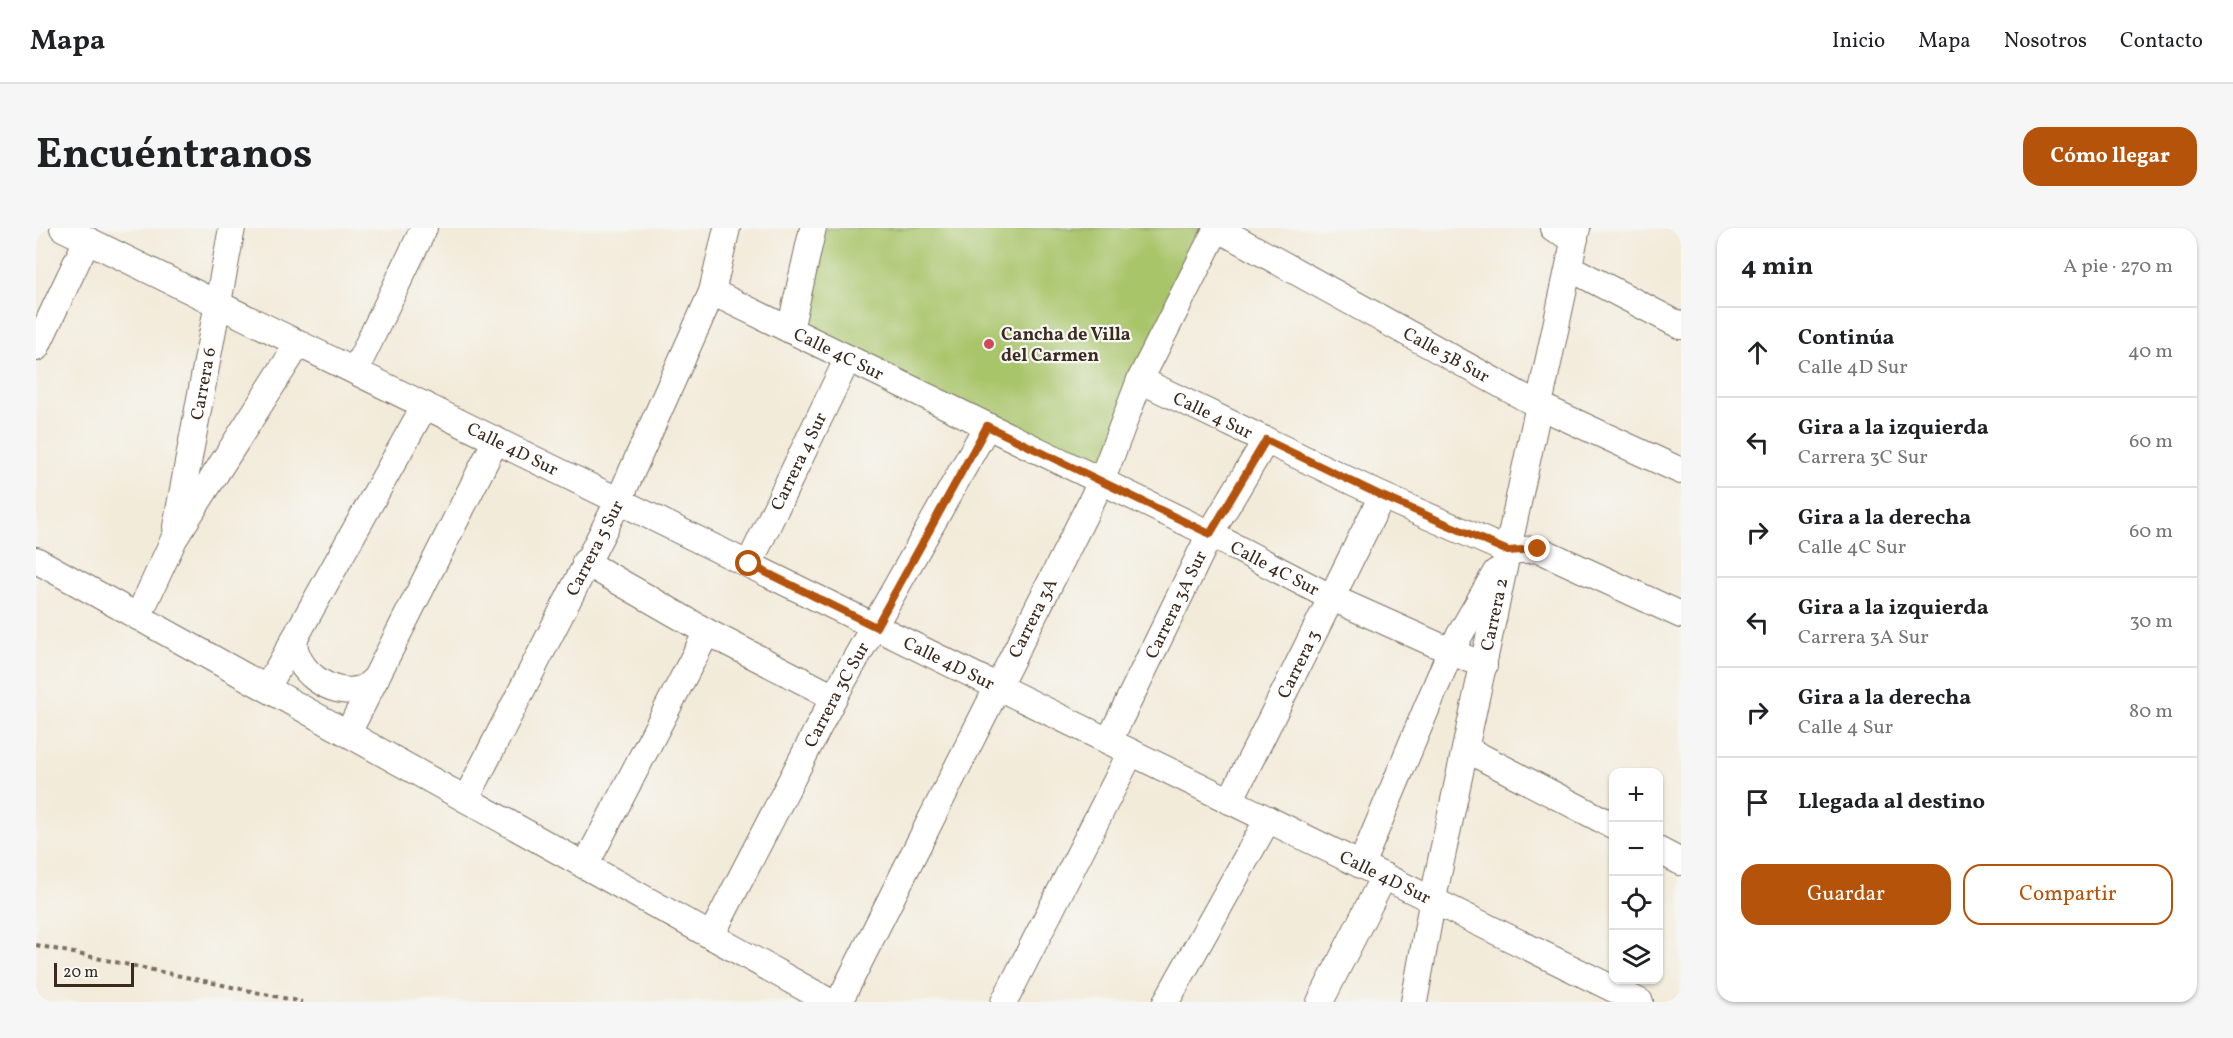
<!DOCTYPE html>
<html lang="es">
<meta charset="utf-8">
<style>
:root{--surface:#fff;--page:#f6f6f6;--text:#202124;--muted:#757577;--line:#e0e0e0;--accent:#b45309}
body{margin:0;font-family:Vollkorn,serif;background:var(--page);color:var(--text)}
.controls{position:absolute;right:18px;bottom:18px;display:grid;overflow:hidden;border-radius:12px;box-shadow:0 2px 4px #0004}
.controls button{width:54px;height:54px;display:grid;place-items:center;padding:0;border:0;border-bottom:2px solid var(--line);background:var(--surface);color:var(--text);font:30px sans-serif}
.scale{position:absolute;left:18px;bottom:15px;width:80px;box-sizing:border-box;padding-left:6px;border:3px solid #3b2a1e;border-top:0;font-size:16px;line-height:21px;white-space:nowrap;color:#3b2a1e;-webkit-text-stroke:4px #f6f6f2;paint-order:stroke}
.stop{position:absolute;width:18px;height:18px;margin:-14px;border:4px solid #b45309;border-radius:50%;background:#fff}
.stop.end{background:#b45309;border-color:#fff;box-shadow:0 2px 6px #0008}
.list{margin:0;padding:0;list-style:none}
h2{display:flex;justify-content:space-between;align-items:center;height:78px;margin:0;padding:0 24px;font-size:26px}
h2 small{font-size:20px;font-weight:400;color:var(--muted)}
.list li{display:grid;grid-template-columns:39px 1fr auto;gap:18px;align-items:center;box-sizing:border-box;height:90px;padding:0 24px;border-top:2px solid var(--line)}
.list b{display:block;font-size:22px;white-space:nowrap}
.list p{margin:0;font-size:20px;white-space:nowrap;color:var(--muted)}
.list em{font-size:20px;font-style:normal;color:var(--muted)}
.actions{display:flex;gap:12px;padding:18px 24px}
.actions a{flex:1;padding:14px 0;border:2px solid var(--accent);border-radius:18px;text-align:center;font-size:21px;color:var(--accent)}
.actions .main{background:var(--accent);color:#fff}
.icon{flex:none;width:33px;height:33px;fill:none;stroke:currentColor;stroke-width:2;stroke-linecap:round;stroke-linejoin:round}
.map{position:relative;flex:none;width:1645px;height:774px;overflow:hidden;border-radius:18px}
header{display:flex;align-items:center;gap:36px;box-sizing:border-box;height:84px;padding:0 30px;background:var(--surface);border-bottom:2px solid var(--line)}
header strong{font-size:28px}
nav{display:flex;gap:33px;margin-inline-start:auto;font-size:21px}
.intro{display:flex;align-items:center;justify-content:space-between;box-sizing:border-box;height:144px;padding:0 36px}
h1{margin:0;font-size:42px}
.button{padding:15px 27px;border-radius:18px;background:var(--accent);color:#fff;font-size:21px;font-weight:700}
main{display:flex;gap:36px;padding:0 36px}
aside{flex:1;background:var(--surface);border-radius:18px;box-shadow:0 2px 4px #0004}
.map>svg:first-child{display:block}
.green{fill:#a9c56b;stroke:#727844;stroke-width:1.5}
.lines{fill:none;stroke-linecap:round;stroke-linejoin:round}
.minor-casing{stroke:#7b6e60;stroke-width:28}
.path{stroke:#7b6e60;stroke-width:4;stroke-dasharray:4.5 4.5;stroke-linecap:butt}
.minor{stroke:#fff;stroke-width:26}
.route{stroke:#b45309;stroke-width:8}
.poi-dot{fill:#d1495b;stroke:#f6f6f2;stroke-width:2}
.labels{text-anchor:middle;stroke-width:4.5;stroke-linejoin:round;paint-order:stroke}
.poi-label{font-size:18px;font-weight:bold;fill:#3b2a1e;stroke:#f6f6f2;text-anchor:start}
.street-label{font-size:18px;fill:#3b2a1e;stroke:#f6f6f2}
</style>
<header>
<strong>Mapa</strong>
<nav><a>Inicio</a><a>Mapa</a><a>Nosotros</a><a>Contacto</a></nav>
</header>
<div class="intro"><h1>Encuéntranos</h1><a class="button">Cómo llegar</a></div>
<main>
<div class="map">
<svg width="1645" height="774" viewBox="0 0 1645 774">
<rect width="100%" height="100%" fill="#f6f6f2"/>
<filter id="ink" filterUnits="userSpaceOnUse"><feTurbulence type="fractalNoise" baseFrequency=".0167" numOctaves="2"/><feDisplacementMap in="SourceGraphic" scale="12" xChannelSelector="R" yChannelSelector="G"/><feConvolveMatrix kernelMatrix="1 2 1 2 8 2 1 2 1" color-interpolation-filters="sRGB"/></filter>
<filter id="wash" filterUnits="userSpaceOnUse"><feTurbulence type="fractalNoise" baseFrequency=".008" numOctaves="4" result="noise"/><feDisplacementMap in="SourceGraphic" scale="24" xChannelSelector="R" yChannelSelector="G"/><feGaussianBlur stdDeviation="1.35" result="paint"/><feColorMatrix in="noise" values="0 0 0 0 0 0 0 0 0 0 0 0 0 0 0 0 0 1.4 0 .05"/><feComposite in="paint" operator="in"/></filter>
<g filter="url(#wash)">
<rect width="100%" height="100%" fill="#f3ebda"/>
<!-- green -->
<path class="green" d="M 777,0 L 1181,0 L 1065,254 L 754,102 Z"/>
</g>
<g filter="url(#ink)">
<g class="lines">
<!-- minor casing -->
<g class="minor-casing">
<g id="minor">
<path id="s1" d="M 27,0 L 1604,774"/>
<path id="s2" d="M 1181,0 L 1502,177 L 1645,243"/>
<path d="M 1517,0 L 1539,11"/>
<path d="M 1534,40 L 1645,98"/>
<path id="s3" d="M 676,64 L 1174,306 L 1294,369 L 1448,438"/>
<path d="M 754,102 L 777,0"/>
<path d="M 0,120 L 51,12"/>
<path d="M 319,143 L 388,0"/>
<path id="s4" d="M 1104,152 L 1346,268 L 1472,323 L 1502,321 L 1645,387"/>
<path id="s5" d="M 140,299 L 196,0"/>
<path d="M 0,332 L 794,774"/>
<path d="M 549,334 L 671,404 L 798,469"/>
<path id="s6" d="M 713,336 L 812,130"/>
<path d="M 102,389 L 138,311 L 263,115"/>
<path d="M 258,412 C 258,442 295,470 325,461 C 331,459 335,454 340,450"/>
<path d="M 231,460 L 389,177"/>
<path d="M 312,505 L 460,212"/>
<path id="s7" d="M 1073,513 L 1174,306 L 1230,212"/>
<path d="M 1430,521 L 1578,598"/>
<path id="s8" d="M 430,571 L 583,272 L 676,64 L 691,0"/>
<path id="s9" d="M 1194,573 L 1346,268"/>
<path d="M 1622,622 L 1645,634"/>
<path d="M 1325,637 L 1415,422 L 1460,344"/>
<path d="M 549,638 L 671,404"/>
<path id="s10" d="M 675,708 L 798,469 L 951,198"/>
<path id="s11" d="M 803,774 L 1065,254 L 1104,152 L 1181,0"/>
<path d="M 968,774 L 1095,524"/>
<path d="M 1130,774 L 1232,591"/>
<path d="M 1284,774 L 1348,648"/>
<path id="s12" d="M 1378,774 L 1397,670 L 1541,0"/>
</g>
</g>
<!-- path -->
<path class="path" d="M 0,717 L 266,774"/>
<!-- minor -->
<use href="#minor" class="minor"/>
</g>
</g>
<g class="lines" filter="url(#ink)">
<!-- route -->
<path class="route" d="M 713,336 L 840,399 L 951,198 L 1174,306 L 1230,212 L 1346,268 L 1472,323 L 1502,321"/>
</g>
<!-- markers -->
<circle class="poi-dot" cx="953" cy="116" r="6"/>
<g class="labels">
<!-- poi labels -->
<g class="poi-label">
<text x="965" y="112">Cancha de Villa<tspan x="965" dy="21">del Carmen</tspan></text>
</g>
<!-- street labels -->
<g class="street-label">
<text dy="6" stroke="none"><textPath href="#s3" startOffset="141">Calle 4C Sur</textPath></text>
<text dy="6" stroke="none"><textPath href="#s2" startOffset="262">Calle 3B Sur</textPath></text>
<text dy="6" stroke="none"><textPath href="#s5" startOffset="146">Carrera 6</textPath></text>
<text dy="6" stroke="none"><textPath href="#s4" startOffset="81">Calle 4 Sur</textPath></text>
<text dy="6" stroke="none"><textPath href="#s1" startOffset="501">Calle 4D Sur</textPath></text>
<text dy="6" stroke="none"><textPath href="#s6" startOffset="114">Carrera 4 Sur</textPath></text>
<text dy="6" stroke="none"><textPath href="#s8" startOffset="282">Carrera 5 Sur</textPath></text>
<text dy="6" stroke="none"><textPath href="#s3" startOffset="627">Calle 4C Sur</textPath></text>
<text dy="6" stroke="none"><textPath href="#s7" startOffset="152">Carrera 3A Sur</textPath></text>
<text dy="6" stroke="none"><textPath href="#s12" startOffset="396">Carrera 2</textPath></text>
<text dy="6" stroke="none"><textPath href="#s11" startOffset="430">Carrera 3A</textPath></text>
<text dy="6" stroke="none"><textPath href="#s1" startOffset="987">Calle 4D Sur</textPath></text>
<text dy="6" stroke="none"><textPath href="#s9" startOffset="153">Carrera 3</textPath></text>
<text dy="6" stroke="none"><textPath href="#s10" startOffset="272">Carrera 3C Sur</textPath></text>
<text dy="6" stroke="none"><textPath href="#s1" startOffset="1473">Calle 4D Sur</textPath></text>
</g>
</g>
</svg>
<div class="controls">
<button>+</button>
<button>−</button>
<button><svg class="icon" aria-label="locate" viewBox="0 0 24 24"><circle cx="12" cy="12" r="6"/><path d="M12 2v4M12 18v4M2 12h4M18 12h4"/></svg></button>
<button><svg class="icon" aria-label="layers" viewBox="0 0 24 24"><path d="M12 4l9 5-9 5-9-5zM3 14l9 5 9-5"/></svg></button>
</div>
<div class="scale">20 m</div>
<div class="stop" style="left:713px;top:336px"></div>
<div class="stop end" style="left:1502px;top:321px"></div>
</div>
<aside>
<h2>4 min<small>A pie · 270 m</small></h2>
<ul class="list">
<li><svg class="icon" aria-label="ahead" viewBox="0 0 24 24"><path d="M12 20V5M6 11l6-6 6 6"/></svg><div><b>Continúa</b><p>Calle 4D Sur</p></div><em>40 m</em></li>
<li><svg class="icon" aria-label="left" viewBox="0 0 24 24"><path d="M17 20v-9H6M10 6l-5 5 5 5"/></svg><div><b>Gira a la izquierda</b><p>Carrera 3C Sur</p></div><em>60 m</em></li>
<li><svg class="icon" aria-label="right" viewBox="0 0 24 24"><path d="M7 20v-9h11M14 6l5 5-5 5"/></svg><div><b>Gira a la derecha</b><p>Calle 4C Sur</p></div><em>60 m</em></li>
<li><svg class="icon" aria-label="left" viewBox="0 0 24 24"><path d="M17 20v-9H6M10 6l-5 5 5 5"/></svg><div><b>Gira a la izquierda</b><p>Carrera 3A Sur</p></div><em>30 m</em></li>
<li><svg class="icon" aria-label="right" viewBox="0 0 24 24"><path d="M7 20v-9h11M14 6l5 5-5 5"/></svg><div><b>Gira a la derecha</b><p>Calle 4 Sur</p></div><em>80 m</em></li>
<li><svg class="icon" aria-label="arrive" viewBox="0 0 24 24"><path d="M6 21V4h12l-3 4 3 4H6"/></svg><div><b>Llegada al destino</b></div></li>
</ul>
<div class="actions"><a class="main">Guardar</a><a>Compartir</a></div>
</aside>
</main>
